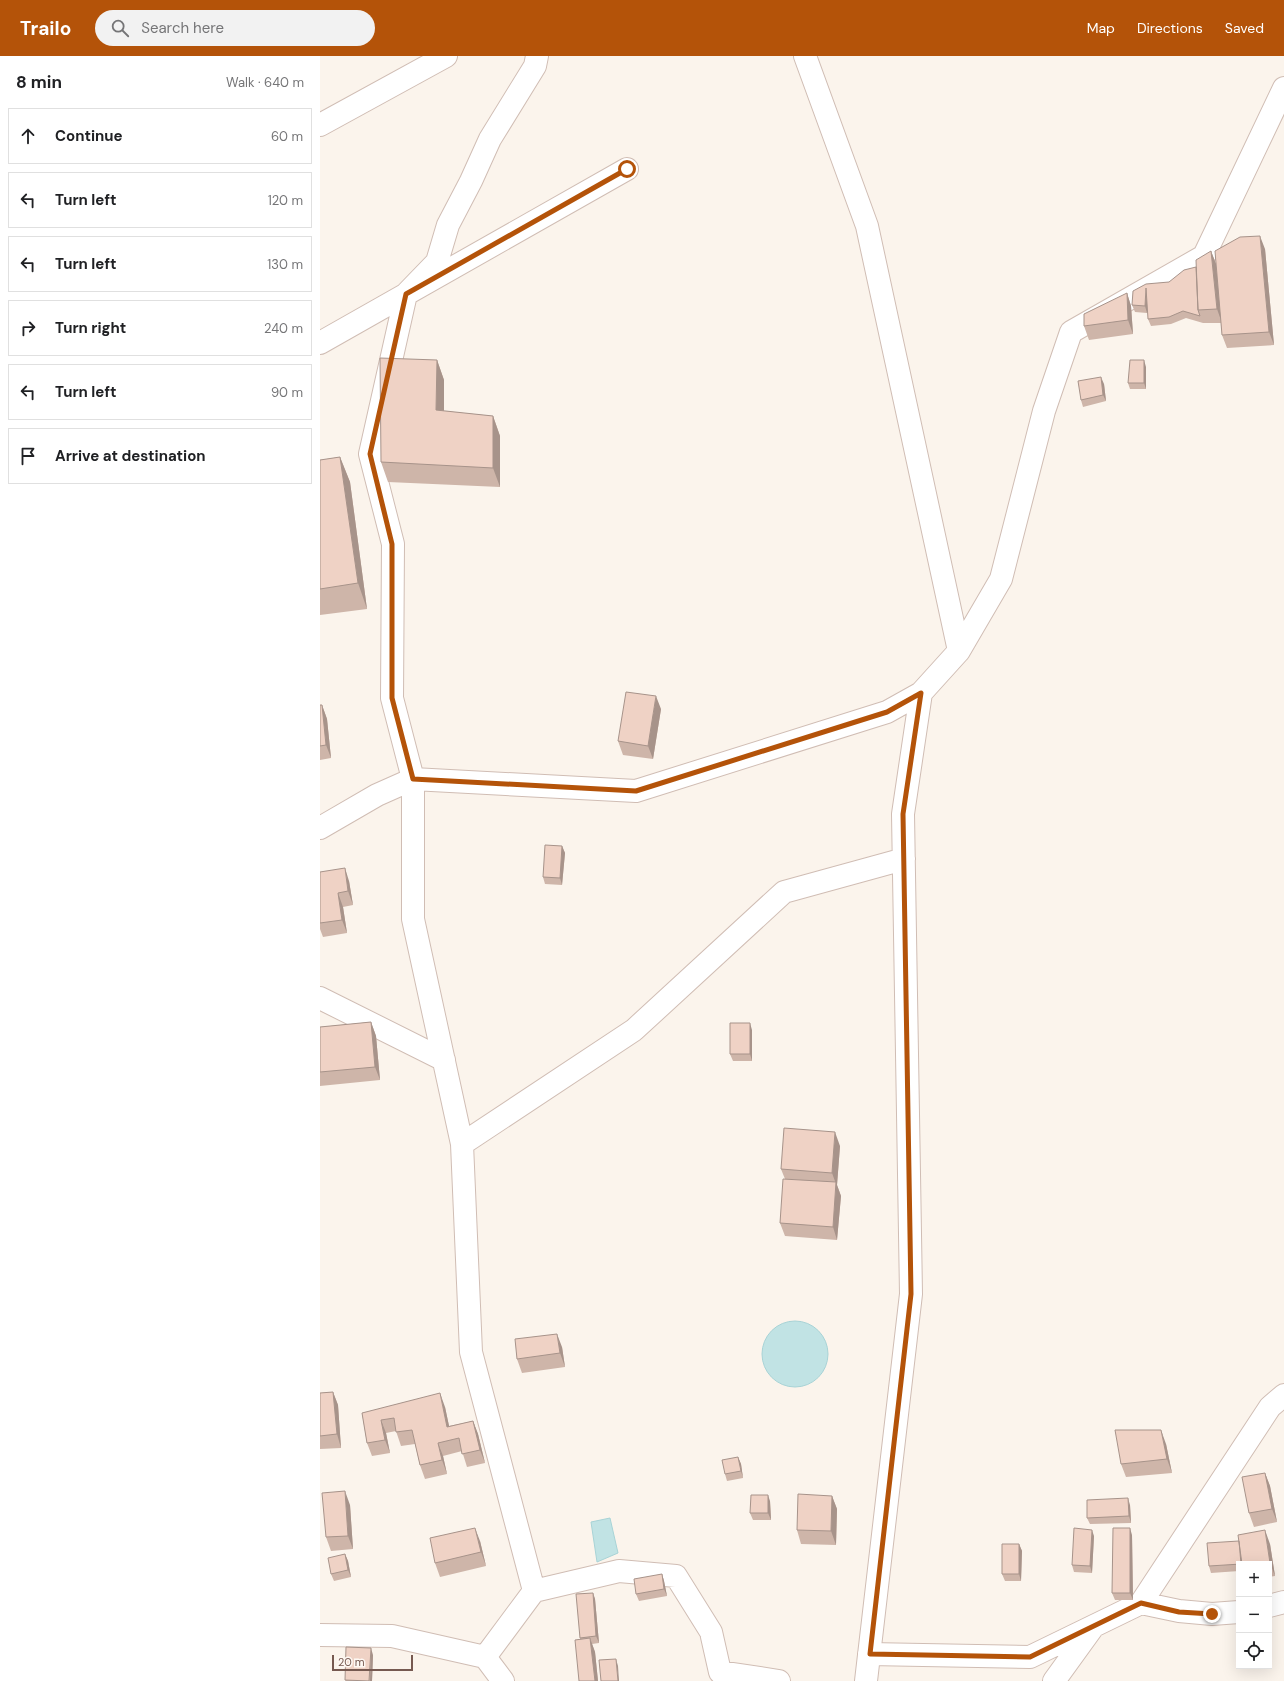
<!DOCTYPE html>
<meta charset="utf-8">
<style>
:root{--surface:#fff;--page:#f2f2f2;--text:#202124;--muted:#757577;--line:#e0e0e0;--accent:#b45309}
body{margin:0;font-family:"DM Sans",sans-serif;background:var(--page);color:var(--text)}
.controls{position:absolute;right:12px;bottom:12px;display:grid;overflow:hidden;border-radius:0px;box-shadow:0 4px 16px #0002}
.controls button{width:36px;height:36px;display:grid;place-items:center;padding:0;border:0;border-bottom:1px solid var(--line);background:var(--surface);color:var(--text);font:20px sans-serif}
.scale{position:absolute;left:12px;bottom:10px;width:81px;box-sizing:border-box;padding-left:4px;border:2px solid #765950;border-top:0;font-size:11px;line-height:14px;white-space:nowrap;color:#765950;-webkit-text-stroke:3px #fef8f3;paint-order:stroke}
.stop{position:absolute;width:12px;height:12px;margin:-9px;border:3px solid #b45309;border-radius:50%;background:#fff}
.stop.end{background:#b45309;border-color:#fff;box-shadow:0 1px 4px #0008}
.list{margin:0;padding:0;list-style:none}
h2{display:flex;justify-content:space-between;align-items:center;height:52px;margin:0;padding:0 16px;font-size:17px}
h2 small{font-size:13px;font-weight:400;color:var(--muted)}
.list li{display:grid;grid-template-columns:26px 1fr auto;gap:12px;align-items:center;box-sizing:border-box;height:56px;margin:0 8px 8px;padding:0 8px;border:1px solid var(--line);border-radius:0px}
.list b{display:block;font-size:15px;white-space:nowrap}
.list em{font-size:13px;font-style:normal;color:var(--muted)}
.icon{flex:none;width:22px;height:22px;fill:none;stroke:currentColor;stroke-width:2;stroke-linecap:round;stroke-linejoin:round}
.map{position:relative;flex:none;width:964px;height:1625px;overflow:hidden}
header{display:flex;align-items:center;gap:24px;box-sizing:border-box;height:56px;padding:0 20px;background:var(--accent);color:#fff}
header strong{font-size:19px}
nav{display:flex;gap:22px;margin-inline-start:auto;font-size:14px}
.search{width:280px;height:36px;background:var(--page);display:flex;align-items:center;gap:10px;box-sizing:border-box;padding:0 14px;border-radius:22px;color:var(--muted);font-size:15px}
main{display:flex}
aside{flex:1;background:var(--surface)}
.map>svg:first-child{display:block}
.water{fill:#c1e3e4;stroke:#a8d3d6}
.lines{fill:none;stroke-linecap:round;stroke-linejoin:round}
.minor-casing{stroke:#d0bdb4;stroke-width:24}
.minor{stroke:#fff;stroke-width:22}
.wall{fill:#ceb5a9}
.shaded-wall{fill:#a7938a}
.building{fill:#efd2c5;stroke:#a7938a}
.route{stroke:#b45309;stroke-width:5}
</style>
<header>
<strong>Trailo</strong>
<div class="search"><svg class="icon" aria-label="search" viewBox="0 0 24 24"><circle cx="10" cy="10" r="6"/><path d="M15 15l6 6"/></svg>Search here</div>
<nav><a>Map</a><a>Directions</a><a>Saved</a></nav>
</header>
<main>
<aside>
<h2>8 min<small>Walk · 640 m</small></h2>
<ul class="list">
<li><svg class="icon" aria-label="ahead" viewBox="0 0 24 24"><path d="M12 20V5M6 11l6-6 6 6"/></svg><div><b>Continue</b></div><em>60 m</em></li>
<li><svg class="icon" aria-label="left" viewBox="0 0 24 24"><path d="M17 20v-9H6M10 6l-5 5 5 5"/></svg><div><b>Turn left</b></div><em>120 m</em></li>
<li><svg class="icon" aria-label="left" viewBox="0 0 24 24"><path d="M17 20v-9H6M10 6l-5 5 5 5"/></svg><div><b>Turn left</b></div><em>130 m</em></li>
<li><svg class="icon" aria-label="right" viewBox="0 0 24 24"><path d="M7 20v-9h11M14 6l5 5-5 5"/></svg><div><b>Turn right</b></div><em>240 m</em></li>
<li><svg class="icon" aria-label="left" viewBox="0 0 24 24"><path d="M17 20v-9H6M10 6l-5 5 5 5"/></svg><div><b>Turn left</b></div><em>90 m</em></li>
<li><svg class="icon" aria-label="arrive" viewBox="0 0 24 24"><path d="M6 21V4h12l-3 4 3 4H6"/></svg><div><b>Arrive at destination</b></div></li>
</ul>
</aside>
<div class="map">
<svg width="964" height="1625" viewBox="0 0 964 1625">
<rect width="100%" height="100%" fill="#fbf4ec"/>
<!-- water -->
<path class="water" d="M442 1298a33 33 0 1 1 66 0a33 33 0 1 1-66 0Z
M 290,1462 L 298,1497 L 277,1506 L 271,1466 Z"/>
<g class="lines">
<!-- minor casing -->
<g class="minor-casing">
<path id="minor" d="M 217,0 L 215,10 L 170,83 L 151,125 L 128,169 L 117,206 L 86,238 L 50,398 L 73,488 L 72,642 L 93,723 L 93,863 L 142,1088 L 151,1296 L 214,1535 L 299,1515 L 356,1520 L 391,1576 L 400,1616 L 459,1625
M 485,0 L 547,170 L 639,595
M 0,69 L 126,0
M 0,287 L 307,113
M 0,772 L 57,739 L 93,723 L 316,735 L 567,656 L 601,637 L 639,595 L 681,523 L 724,355 L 751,276 L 884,200 L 964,32
M 0,942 L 124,1004
M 142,1088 L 314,974 L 464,836 L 584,803
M 821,1547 L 859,1555 L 892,1558 L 919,1556
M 949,1550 L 964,1546
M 0,1579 L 72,1580 L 165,1601 L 183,1625
M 549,1598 L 710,1601 L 821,1547 L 950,1351 L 964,1339
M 165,1601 L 214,1535
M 546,1625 L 591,1238 L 583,758 L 601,637
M 734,1625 L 773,1571"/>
</g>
<!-- minor -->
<use href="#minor" class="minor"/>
</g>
<!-- wall -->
<path class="wall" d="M 945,193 L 954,289 L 907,292 L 902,279 L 901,267 L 883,267 L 866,262 L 851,268 L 831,270 L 828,263 L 828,251 L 827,257 L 815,256 L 812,249 L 849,226 L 876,211 L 891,195 L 896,208 L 899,235 Z
M 807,237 L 811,250 L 813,278 L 769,284 L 764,270 Z
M 117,304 L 124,324 L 124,355 L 173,360 L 180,380 L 180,431 L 68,426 L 61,406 Z
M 826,311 L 826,333 L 810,333 L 808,327 Z
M 784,328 L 786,345 L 763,351 L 761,344 Z
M 20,401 L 30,426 L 47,553 L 0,559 L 0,404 Z
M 0,649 L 2,649 L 7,663 L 11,702 L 0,704 Z
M 341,653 L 333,703 L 303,699 L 298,685 Z
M 242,790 L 245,797 L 242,829 L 225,828 L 223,821 Z
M 0,816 L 29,825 L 33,849 L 23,851 L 27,877 L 3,881 L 0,873 Z
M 51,966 L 56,980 L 60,1024 L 0,1030 L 0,971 Z
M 432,974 L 432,1005 L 413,1005 L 410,998 Z
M 520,1090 L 517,1129 L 521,1140 L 517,1184 L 465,1180 L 460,1167 L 465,1123 L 461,1113 Z
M 242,1291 L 245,1311 L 202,1317 L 197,1303 Z
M 13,1336 L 18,1349 L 21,1392 L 0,1393 L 0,1337 Z
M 125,1351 L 129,1370 L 153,1365 L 158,1378 L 165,1407 L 147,1411 L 142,1395 L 123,1400 L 127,1418 L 105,1423 L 100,1409 L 95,1388 L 81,1390 L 76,1375 L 66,1377 L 70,1397 L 52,1400 L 47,1387 L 42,1357 Z
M 846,1388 L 852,1417 L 806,1421 L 801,1408 Z
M 418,1401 L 421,1408 L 423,1422 L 407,1425 L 405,1418 Z
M 945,1417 L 950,1430 L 957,1466 L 934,1471 L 929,1457 Z
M 512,1440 L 517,1453 L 516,1489 L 481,1488 L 477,1474 Z
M 450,1445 L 451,1464 L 433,1464 L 430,1457 Z
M 30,1449 L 33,1493 L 11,1495 L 6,1481 Z
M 810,1449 L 811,1467 L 770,1468 L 767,1462 Z
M 812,1479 L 813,1544 L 795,1544 L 792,1537 Z
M 774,1480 L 772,1517 L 754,1516 L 752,1509 Z
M 160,1485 L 166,1510 L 120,1521 L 115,1507 Z
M 699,1488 L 702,1495 L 701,1525 L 685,1525 L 682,1518 Z
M 950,1488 L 955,1520 L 949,1521 L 949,1508 L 919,1508 L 919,1515 L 891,1517 L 889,1510 Z
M 25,1498 L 28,1505 L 31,1521 L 14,1525 L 11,1518 Z
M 342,1518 L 344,1525 L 347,1540 L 319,1545 L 316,1538 Z
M 273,1537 L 275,1543 L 279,1587 L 272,1588 L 275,1596 L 278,1625 L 259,1625 L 260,1583 L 260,1582 Z
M 53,1599 L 52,1625 L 26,1625 L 25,1624 Z"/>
<!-- shaded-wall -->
<path class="shaded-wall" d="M 940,180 L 945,193 L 954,289 L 949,276 Z
M 891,195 L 896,208 L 902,267 L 897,253 Z
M 826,232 L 829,239 L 827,257 L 825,250 Z
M 807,237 L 811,250 L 813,278 L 808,264 Z
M 117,304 L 124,324 L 124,374 L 116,354 Z
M 824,304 L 826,311 L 826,333 L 824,327 Z
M 781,321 L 784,328 L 786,345 L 783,339 Z
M 173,360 L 180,380 L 180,431 L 173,412 Z
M 20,401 L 30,426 L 47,553 L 38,527 Z
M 336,640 L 341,653 L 333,703 L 328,690 Z
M 2,649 L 7,663 L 11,702 L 6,689 Z
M 242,790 L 245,797 L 242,829 L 240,822 Z
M 25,812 L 29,825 L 33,849 L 28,835 Z
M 18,837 L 23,851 L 27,877 L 22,864 Z
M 51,966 L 56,980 L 60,1024 L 55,1011 Z
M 430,967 L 432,974 L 432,1005 L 430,998 Z
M 515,1076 L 520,1090 L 517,1129 L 521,1140 L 517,1184 L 513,1171 L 516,1128 L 512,1117 Z
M 237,1278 L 242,1291 L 245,1311 L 240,1297 Z
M 13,1336 L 18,1349 L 21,1392 L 17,1378 Z
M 120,1337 L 125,1351 L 132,1384 L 127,1371 Z
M 61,1364 L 66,1377 L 70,1397 L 65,1384 Z
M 153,1365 L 158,1378 L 165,1407 L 160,1394 Z
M 841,1374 L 846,1388 L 852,1417 L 847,1403 Z
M 118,1387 L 123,1400 L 127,1418 L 122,1404 Z
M 418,1401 L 421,1408 L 423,1422 L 421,1415 Z
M 945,1417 L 950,1430 L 957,1466 L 952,1453 Z
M 25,1435 L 30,1449 L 33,1493 L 28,1480 Z
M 448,1439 L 450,1445 L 451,1464 L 448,1457 Z
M 512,1440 L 517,1453 L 516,1489 L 511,1475 Z
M 808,1442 L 810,1449 L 811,1467 L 809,1460 Z
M 155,1472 L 160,1485 L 166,1510 L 161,1496 Z
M 810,1472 L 812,1479 L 813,1544 L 810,1537 Z
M 772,1474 L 774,1480 L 772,1517 L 770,1510 Z
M 945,1474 L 950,1488 L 955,1520 L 950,1507 Z
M 699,1488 L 702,1495 L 701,1525 L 699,1518 Z
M 25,1498 L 28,1505 L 31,1521 L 28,1514 Z
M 342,1518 L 344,1525 L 347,1540 L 344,1533 Z
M 273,1537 L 275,1543 L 279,1587 L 276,1580 Z
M 270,1582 L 275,1596 L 278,1625 L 275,1625 Z
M 51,1592 L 53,1599 L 52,1625 L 50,1625 Z
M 296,1603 L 298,1610 L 299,1625 L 298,1625 Z"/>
<!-- building -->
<path class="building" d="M 940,180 L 949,276 L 902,279 L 895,195 L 920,181 Z
M 891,195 L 897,253 L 878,254 L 876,204 Z
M 876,211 L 878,254 L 880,260 L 863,255 L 849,261 L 828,263 L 826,232 L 825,250 L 812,249 L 813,235 L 826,228 L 849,226 L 864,214 Z
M 807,237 L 808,264 L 764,270 L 764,258 Z
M 60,302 L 117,304 L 116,354 L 173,360 L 173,412 L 61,406 Z
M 810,304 L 824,304 L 824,327 L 808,327 Z
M 781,321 L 783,339 L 761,344 L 758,325 Z
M 20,401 L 38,527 L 0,533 L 0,404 Z
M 306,636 L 336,640 L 328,690 L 298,685 Z
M 0,649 L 2,649 L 6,689 L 0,690 Z
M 225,789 L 242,790 L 240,822 L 223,821 Z
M 25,812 L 28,835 L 18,837 L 22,864 L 0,867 L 0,816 Z
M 51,966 L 55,1011 L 0,1016 L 0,971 Z
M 410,967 L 430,967 L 430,998 L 410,998 Z
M 464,1072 L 515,1076 L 512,1117 L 461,1113 Z
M 463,1123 L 516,1126 L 513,1171 L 460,1167 Z
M 237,1278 L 240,1297 L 197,1303 L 195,1283 Z
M 13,1336 L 17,1378 L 0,1380 L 0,1337 Z
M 120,1337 L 127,1371 L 153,1365 L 160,1394 L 142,1398 L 139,1382 L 118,1387 L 122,1404 L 100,1409 L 92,1374 L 76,1376 L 74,1362 L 61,1364 L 65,1384 L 47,1387 L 42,1357 Z
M 795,1374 L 841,1374 L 847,1403 L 801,1408 Z
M 418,1401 L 421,1415 L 405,1418 L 402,1404 Z
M 945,1417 L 952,1453 L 929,1457 L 922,1421 Z
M 25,1435 L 28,1480 L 6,1481 L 2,1437 Z
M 478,1438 L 512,1440 L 511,1475 L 477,1474 Z
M 431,1439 L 448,1439 L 448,1457 L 430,1457 Z
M 808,1442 L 809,1460 L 767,1462 L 767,1444 Z
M 155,1472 L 161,1496 L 115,1507 L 110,1482 Z
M 754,1472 L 772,1474 L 770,1510 L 752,1509 Z
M 793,1472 L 810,1472 L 810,1537 L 792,1537 Z
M 945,1474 L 950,1507 L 942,1508 L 922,1508 L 918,1479 Z
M 919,1485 L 921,1508 L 889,1510 L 887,1487 Z
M 682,1488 L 699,1488 L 699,1518 L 682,1518 Z
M 25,1498 L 28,1514 L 11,1518 L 8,1502 Z
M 342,1518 L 344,1533 L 316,1538 L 314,1523 Z
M 273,1537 L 276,1580 L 260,1582 L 256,1538 Z
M 270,1582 L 275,1625 L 259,1625 L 255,1584 Z
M 26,1591 L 51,1592 L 49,1625 L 25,1624 Z
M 296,1603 L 298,1625 L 281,1625 L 279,1604 Z"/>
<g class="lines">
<!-- route -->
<path class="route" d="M 307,113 L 86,238 L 50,398 L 72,488 L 72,642 L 93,723 L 316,735 L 567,656 L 601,637 L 583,758 L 591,1238 L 550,1598 L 710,1601 L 821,1547 L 859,1556 L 892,1558"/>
</g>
</svg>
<div class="controls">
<button>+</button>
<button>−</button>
<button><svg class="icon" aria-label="locate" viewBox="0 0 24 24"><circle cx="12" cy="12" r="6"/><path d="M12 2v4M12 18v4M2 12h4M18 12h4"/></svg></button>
</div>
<div class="scale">20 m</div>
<div class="stop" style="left:307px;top:113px"></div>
<div class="stop end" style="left:892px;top:1558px"></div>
</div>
</main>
